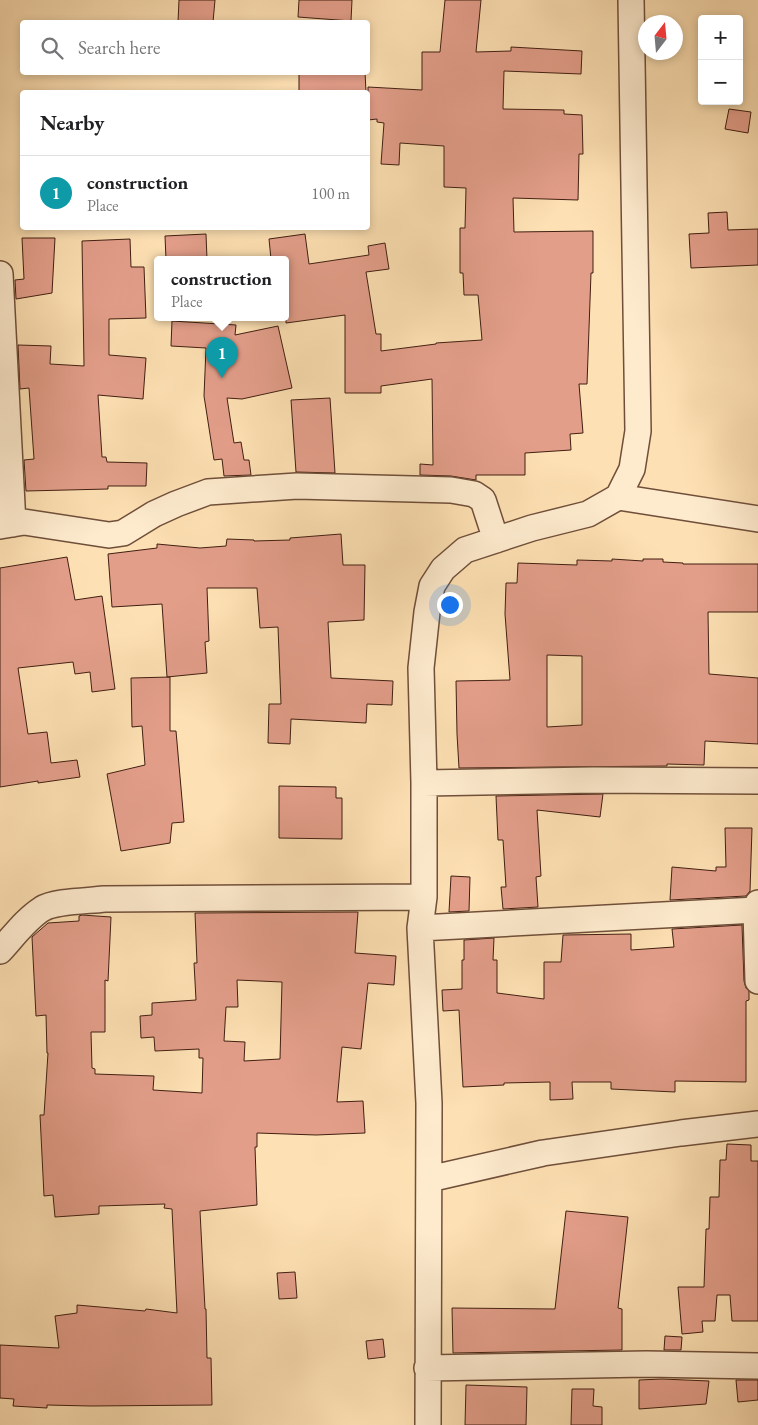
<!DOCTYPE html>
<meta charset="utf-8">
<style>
:root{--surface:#fff;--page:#f6f6f6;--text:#202124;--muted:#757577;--line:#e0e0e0;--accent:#8f2418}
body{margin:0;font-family:"EB Garamond",serif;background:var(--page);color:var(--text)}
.controls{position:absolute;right:15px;top:15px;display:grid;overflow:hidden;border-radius:5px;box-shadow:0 2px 8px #0003}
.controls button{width:45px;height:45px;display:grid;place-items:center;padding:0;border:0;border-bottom:1px solid var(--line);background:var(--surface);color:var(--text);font:25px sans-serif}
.compass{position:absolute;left:638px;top:15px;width:45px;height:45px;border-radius:50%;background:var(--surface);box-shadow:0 2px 8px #0003;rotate:16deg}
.you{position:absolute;left:449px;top:604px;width:18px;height:18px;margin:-12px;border:4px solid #fff;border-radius:50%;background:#1a73e8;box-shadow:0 0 0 8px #1a73e833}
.badge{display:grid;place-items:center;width:32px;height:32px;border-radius:50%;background:var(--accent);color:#fff;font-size:16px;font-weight:700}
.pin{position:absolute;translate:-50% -41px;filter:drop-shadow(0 1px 2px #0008)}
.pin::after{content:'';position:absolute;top:26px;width:18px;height:15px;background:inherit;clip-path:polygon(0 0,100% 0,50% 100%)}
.popup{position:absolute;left:154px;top:256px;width:135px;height:65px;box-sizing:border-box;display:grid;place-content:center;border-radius:5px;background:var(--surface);filter:drop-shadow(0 1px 4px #0005);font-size:16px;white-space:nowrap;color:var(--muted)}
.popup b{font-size:19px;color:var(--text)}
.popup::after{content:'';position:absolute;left:50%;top:100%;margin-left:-10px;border:10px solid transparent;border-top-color:var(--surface)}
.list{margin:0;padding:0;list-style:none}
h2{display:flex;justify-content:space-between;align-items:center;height:65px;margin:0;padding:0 20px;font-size:21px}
h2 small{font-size:16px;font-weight:400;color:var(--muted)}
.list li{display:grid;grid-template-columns:32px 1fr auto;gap:15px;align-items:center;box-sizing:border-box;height:75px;padding:0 20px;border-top:1px solid var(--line)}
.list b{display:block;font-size:19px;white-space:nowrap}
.list p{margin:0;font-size:16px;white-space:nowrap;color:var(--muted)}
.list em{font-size:16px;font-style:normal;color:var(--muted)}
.icon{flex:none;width:28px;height:28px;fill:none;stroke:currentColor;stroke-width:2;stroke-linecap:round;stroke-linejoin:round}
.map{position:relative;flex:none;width:758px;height:1425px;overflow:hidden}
.search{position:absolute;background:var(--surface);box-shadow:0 2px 8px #0003;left:20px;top:20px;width:350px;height:55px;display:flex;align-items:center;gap:12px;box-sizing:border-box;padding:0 18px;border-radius:5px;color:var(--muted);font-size:19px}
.panel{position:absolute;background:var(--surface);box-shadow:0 2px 8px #0003;left:20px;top:90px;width:350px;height:140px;border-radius:5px}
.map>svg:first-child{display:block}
.building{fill:#e39e8a;stroke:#411f11;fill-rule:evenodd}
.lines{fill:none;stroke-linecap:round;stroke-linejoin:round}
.minor-casing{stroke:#704f3a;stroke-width:28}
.minor{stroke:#feebce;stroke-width:25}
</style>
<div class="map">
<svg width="758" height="1425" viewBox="0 0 758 1425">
<rect width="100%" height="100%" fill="#fde0b3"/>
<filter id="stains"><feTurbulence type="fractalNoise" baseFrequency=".004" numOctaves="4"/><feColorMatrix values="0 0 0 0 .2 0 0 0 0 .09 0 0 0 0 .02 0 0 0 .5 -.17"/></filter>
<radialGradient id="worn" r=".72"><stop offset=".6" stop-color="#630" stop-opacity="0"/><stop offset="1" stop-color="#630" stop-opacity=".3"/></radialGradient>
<!-- building -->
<path class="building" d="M 179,0 L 215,0 L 213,22 L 178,22 Z
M 299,0 L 352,0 L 351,21 L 298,17 Z
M 445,0 L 481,0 L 476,52 L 511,51 L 511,47 L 582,51 L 581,74 L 504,71 L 503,109 L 564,110 L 564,114 L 582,115 L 583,154 L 579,154 L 578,200 L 513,198 L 514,232 L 593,231 L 593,273 L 591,273 L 587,384 L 579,384 L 583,433 L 570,434 L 571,450 L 525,453 L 525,475 L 476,475 L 476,480 L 451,476 L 420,475 L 420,464 L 433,465 L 432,379 L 381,386 L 381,393 L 345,393 L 345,315 L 286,323 L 286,259 L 271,259 L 269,239 L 305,234 L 309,264 L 369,255 L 368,246 L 385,243 L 389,269 L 366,272 L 376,334 L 381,334 L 381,351 L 436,344 L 436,343 L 482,340 L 478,295 L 464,295 L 463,273 L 460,273 L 460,228 L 465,228 L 466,188 L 444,187 L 444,146 L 400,143 L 399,165 L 381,164 L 384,123 L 377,122 L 377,119 L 368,120 L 368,87 L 422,90 L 422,52 L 440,52 Z
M 299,72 L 365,72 L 366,92 L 299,92 Z
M 729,109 L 751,112 L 748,133 L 725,129 Z
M 727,212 L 728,230 L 758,229 L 758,265 L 691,268 L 689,234 L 709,233 L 708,213 Z
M 206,234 L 207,259 L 166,259 L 165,236 Z
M 22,238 L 55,238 L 52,293 L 16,299 L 15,280 L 24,279 Z
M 130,239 L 131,267 L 144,267 L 146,318 L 109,319 L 109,355 L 146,358 L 143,399 L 98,395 L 102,457 L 106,457 L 107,462 L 147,463 L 146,486 L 108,486 L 108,489 L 26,491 L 24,460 L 34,459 L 29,388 L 20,389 L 18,345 L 51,346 L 50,364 L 84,366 L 82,241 Z
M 172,321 L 236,325 L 235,335 L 278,326 L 292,388 L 242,399 L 227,398 L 234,443 L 241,442 L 244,460 L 249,460 L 251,475 L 224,476 L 222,459 L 214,460 L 204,396 L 206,348 L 171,346 Z
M 330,398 L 335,473 L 296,472 L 291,400 Z
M 341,534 L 343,565 L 365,565 L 364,620 L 328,622 L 331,678 L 393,681 L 392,705 L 367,704 L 366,723 L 291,719 L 290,744 L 268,743 L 269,704 L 281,704 L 278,627 L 260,628 L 257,588 L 207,588 L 209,641 L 205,642 L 207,673 L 167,677 L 162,604 L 112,607 L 108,554 L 157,548 L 157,544 L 200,548 L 226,546 L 227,539 L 254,540 L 254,541 L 290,540 L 290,538 Z
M 67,557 L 75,600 L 102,596 L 115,689 L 92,692 L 90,672 L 75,674 L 73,662 L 18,668 L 28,734 L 47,732 L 51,763 L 77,760 L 80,777 L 38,783 L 38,781 L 0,787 L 0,568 Z
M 612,559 L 643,561 L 643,559 L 663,559 L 663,562 L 683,563 L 683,564 L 758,564 L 758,612 L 708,612 L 709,674 L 758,678 L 758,744 L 705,741 L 704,765 L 667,764 L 667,766 L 459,768 L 457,734 L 456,681 L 510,680 L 505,614 L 506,583 L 517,583 L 518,563 L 577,565 L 577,560 L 612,561 ZM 547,655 L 582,656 L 582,725 L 547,727 Z
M 170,677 L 170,731 L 176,731 L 184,822 L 172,823 L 170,843 L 121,851 L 107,774 L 145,765 L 142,726 L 132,727 L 131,678 Z
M 279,786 L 336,787 L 336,798 L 342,798 L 342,839 L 279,838 Z
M 603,794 L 600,817 L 537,810 L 541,876 L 536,877 L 538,907 L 503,909 L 501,887 L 506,887 L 503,840 L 498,840 L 496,796 Z
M 725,828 L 752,828 L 750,891 L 746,896 L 670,900 L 672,867 L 716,871 L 716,867 L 726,867 Z
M 451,876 L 470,877 L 469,911 L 449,912 Z
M 358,912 L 355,953 L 396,956 L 394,985 L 368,983 L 361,1049 L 342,1047 L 337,1102 L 363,1101 L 365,1133 L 316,1135 L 257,1133 L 257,1147 L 255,1147 L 257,1205 L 200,1211 L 205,1309 L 206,1309 L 207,1358 L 211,1358 L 212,1405 L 90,1406 L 47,1405 L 47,1408 L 13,1406 L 14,1399 L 0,1398 L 0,1345 L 59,1348 L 55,1316 L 77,1313 L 77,1305 L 145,1311 L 146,1309 L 177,1313 L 172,1209 L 164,1208 L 165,1204 L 99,1206 L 99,1214 L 55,1217 L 53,1195 L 44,1196 L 40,1115 L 44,1115 L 48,1053 L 47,1053 L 46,1015 L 36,1016 L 32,937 L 48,923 L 79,921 L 79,916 L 82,915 L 111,917 L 108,981 L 105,980 L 105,1032 L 91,1032 L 92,1068 L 95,1069 L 95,1074 L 154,1076 L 153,1090 L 202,1093 L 203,1058 L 199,1058 L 199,1049 L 155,1051 L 154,1037 L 141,1038 L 140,1016 L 152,1015 L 152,1003 L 196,1000 L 194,963 L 197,963 L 195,913 ZM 237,980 L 282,982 L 280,1059 L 244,1061 L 245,1042 L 224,1041 L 226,1007 L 238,1007 Z
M 742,925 L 744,981 L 746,988 L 749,991 L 749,1000 L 746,1001 L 746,1082 L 675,1081 L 675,1092 L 611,1089 L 611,1082 L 572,1082 L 573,1099 L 550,1100 L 550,1082 L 504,1083 L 504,1085 L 463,1087 L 459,1010 L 443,1011 L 442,990 L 462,989 L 462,960 L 464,960 L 464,940 L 494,938 L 493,960 L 497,960 L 497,993 L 544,999 L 544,962 L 561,962 L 563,935 L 631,934 L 631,950 L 674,947 L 672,929 Z
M 727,1144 L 751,1145 L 751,1161 L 758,1161 L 758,1321 L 732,1321 L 730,1295 L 717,1295 L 715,1321 L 702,1321 L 703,1332 L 682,1334 L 678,1287 L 704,1287 L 706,1229 L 709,1229 L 710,1197 L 719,1197 L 720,1160 L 726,1160 Z
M 566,1211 L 628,1217 L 618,1308 L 622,1309 L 622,1350 L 453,1353 L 452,1308 L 555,1309 Z
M 295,1272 L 297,1298 L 279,1299 L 277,1273 Z
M 665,1336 L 682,1337 L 681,1350 L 664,1350 Z
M 383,1339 L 385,1357 L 368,1359 L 366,1341 Z
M 662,1379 L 709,1381 L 706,1404 L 639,1409 L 639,1380 Z
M 736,1380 L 758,1380 L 758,1400 L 738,1402 Z
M 466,1385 L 527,1387 L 526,1425 L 465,1425 Z
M 572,1389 L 594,1389 L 593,1406 L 602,1407 L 602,1425 L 571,1425 Z"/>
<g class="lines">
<!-- minor casing -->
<g class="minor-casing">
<path id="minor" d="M 0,274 L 13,524
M 618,497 L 758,519
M 0,526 L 24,522 L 109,535 L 123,533 L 154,514 L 176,504 L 208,492 L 297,486 L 451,490 L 474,494 L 483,500 L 496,540
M 424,783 L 593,780 L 758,781
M 758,903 L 756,910 L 758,981
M 420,928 L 756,910
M 0,951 C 13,937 26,919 42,909 C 54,901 89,901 104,899 L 424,897
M 429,1179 L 543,1153 L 681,1133 L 758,1124
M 427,1368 L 646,1364 L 758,1366
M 428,1425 L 429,1103 L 420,928 L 424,897 L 424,783 L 421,668 L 427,612 L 432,586 L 443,569 L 465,550 L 532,528 L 588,514 L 618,497 L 632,469 L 638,431 L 631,0"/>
</g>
<!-- minor -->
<use href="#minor" class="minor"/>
</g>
<rect width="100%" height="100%" filter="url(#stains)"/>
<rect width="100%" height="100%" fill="url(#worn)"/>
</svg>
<div class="controls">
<button>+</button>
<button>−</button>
</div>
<svg class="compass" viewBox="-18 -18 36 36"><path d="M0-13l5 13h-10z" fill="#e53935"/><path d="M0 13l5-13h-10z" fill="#757577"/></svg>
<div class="you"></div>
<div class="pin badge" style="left:222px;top:378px;background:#0f9aa8">1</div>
<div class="popup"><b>construction</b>Place</div>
<div class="search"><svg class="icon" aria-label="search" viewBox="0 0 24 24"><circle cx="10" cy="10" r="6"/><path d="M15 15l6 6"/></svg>Search here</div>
<section class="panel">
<h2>Nearby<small></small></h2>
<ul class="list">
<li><span class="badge" style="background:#0f9aa8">1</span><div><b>construction</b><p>Place</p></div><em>100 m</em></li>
</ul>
</section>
</div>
